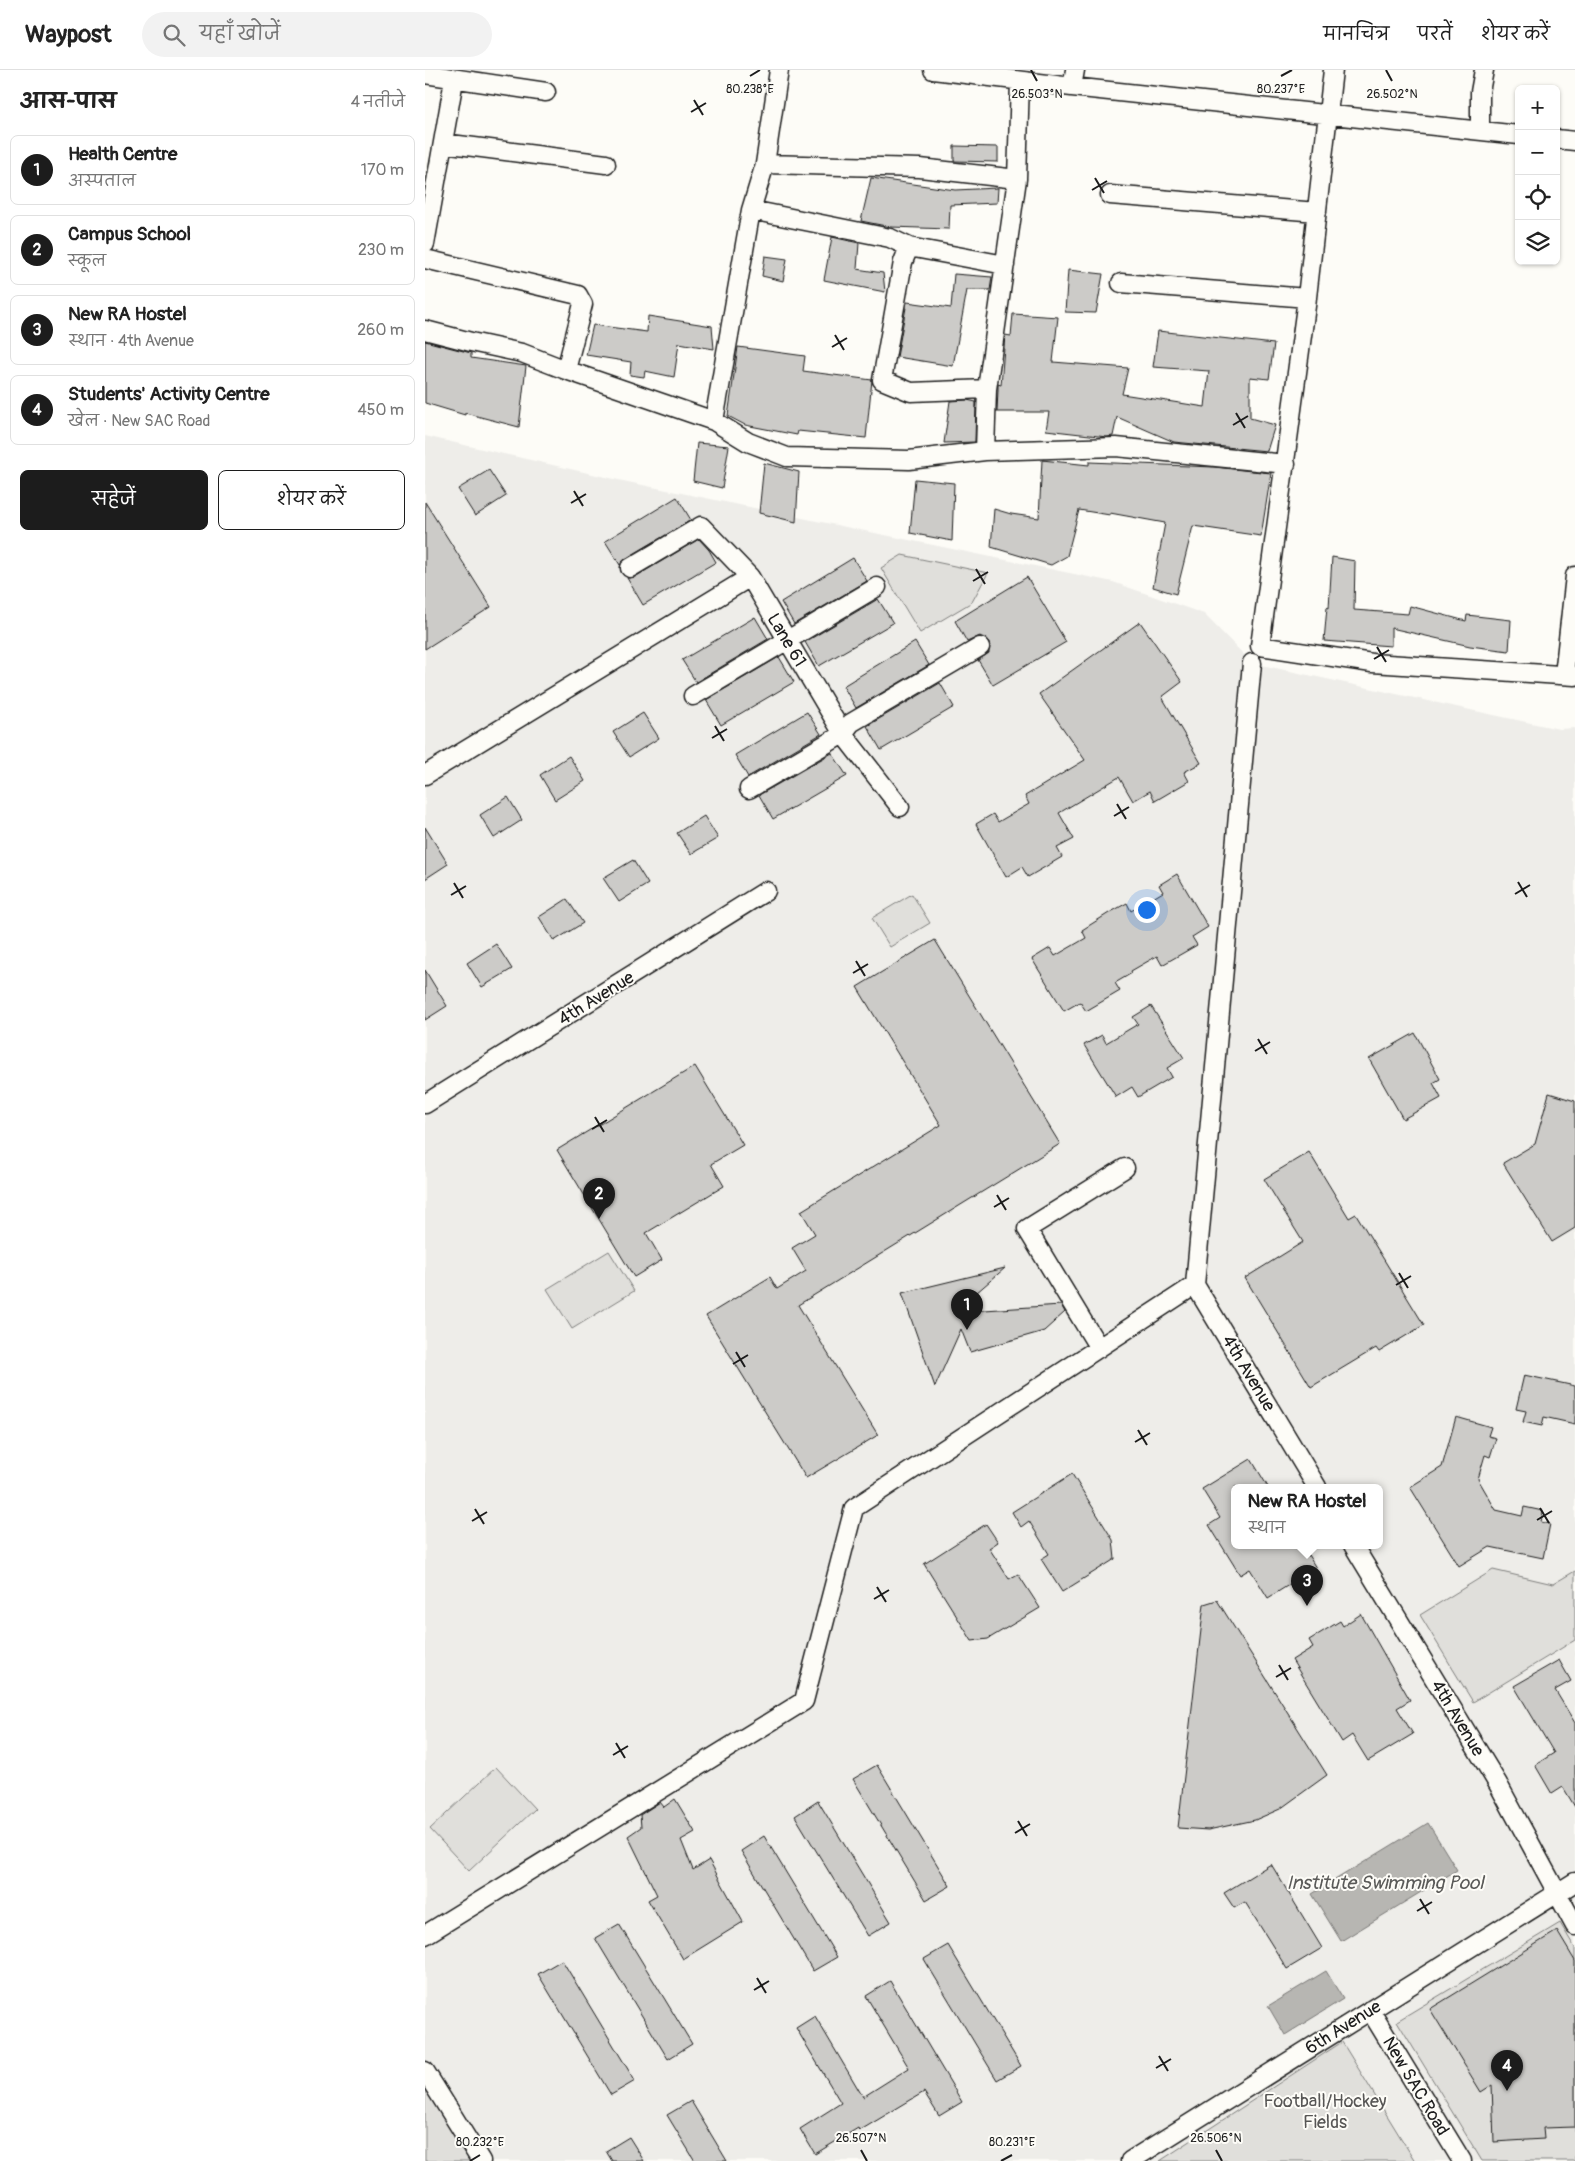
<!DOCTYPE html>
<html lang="hi">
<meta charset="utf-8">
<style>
:root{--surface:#fff;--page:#f2f2f2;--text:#222;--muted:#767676;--line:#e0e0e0;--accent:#1c1c1c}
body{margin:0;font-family:Pangolin,"Playpen Sans Deva",sans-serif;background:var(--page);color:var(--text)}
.controls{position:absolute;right:15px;top:15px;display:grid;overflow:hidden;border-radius:8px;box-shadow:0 1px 4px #0004}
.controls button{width:45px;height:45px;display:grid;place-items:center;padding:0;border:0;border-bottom:1px solid var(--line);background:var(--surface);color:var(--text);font:25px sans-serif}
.you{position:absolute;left:721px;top:839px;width:18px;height:18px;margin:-12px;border:4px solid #fff;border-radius:50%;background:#1a73e8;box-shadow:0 0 0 8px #1a73e833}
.badge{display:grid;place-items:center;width:32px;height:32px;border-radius:50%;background:var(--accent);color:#fff;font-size:16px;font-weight:700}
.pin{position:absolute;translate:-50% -41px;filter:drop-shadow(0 1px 2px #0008)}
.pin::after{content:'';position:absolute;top:26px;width:18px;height:15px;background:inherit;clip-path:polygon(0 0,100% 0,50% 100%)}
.popup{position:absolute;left:806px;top:1414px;width:152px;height:65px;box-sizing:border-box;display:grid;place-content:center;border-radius:8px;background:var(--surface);filter:drop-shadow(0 1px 4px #0005);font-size:16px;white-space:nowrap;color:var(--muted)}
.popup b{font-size:19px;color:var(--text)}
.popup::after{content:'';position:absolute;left:50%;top:100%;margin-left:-10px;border:10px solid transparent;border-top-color:var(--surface)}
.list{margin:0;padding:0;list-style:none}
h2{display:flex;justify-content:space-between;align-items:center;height:65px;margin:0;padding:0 20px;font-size:21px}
h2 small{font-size:16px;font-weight:400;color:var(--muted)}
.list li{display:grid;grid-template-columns:32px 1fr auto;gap:15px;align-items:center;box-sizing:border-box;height:70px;margin:0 10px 10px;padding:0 10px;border:1px solid var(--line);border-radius:8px}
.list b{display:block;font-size:19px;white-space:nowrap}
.list p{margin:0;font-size:16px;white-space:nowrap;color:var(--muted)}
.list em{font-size:16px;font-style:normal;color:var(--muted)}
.actions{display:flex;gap:10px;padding:15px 20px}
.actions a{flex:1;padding:11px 0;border:1px solid var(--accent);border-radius:8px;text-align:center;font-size:18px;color:var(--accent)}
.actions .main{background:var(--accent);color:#fff}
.icon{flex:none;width:28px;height:28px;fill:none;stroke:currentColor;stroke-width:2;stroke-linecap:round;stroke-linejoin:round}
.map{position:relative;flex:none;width:1150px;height:2091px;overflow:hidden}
header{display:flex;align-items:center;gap:30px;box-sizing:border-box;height:70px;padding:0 25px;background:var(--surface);border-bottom:1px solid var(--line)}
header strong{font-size:24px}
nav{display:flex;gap:28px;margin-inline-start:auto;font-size:18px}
.search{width:350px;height:45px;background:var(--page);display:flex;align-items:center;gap:12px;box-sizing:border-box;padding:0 18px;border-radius:28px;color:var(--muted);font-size:19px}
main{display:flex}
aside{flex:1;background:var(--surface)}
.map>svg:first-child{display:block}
.built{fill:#eeede9;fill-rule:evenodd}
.green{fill:#e0dfdb;stroke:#7e7e7c}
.water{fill:#b7b6b2;stroke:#797876}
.building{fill:#cccbc8;stroke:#1c1c1c}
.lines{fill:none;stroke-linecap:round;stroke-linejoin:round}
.street-casing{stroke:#1c1c1c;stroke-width:21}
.street{stroke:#fdfcf7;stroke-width:18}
.ticks{fill:none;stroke:#1c1c1c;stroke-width:2}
.labels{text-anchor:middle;stroke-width:4;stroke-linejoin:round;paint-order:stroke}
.street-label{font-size:18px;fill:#1c1c1c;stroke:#fdfcf7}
.park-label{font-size:18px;fill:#575655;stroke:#fdfcf7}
.water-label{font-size:19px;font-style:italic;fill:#5a5a58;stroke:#fdfcf7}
.ticks-label{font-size:12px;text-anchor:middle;fill:#1c1c1c;stroke:#fdfcf7;stroke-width:4;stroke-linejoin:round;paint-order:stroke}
</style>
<header>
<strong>Waypost</strong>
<div class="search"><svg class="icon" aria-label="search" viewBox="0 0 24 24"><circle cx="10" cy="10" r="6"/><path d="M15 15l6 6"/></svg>यहाँ खोजें</div>
<nav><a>मानचित्र</a><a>परतें</a><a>शेयर करें</a></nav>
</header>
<main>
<aside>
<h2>आस-पास<small>4 नतीजे</small></h2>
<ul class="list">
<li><span class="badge">1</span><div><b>Health Centre</b><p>अस्पताल</p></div><em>170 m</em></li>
<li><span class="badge">2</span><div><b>Campus School</b><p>स्कूल</p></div><em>230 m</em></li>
<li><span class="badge">3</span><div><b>New RA Hostel</b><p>स्थान · 4th Avenue</p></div><em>260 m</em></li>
<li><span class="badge">4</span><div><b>Students' Activity Centre</b><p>खेल · New SAC Road</p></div><em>450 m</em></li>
</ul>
<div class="actions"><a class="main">सहेजें</a><a>शेयर करें</a></div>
</aside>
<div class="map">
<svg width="1150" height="2091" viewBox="0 0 1150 2091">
<rect width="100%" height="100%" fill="#fdfcf7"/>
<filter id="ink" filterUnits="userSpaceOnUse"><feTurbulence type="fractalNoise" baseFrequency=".02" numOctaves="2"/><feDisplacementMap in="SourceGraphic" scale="10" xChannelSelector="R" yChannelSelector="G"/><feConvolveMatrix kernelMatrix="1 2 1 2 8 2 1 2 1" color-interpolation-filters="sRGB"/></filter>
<g filter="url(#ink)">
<!-- built -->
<path class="built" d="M 0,366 L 198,411 L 688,512 L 779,544 L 827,593 L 1134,659 L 1150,658 L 1150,2091 L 0,2091 ZM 810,1417 L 954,1417 L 954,1475 L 810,1475 Z"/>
<!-- green -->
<path class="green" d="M 477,485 L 563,503 L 547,532 L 495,563 L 456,498 Z
M 487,824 L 505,853 L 465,877 L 447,848 Z
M 184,1181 L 209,1221 L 147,1259 L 122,1219 Z
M 1068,1500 L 1128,1514 L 1150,1501 L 1150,1570 L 1048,1632 L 995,1545 Z
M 71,1697 L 110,1739 L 44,1801 L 5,1759 Z
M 1135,1853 L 1150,1878 L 1150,2091 L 1057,2091 L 972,1951 Z
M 917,1972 L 990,2091 L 735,2091 Z
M 0,2015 L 47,2091 L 0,2091 Z"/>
<!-- water -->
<path class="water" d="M 1003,1753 L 1032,1800 L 916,1871 L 887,1824 Z
M 901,1901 L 918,1929 L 860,1965 L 843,1936 Z"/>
<!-- building -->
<path class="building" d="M 529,76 L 573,77 L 573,92 L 529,91 Z
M 446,108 L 530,120 L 573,118 L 572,133 L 525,135 L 524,159 L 466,157 L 436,151 Z
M 407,167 L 434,173 L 432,199 L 458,203 L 460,222 L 399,210 Z
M 340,186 L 362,189 L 358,211 L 337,206 Z
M 643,200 L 678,204 L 671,243 L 640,242 Z
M 529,204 L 567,207 L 565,220 L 542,220 L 528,296 L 472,287 L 482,232 L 526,238 Z
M 588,244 L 633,247 L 628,292 L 703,298 L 697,324 L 780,337 L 784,301 L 728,297 L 733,261 L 849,274 L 844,309 L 825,307 L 825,348 L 850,355 L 842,381 L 749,372 L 692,347 L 688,366 L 682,367 L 621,360 L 624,342 L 572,342 L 573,320 L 573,314 L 576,315 L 580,265 L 586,266 Z
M 223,246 L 287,256 L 289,279 L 254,273 L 249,307 L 220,301 L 219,307 L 205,305 L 206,292 L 161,285 L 168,255 L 222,262 Z
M 0,271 L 46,283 L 46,288 L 101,296 L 94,357 L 40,343 L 40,345 L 0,333 Z
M 313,277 L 380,286 L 378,301 L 447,310 L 441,368 L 373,361 L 372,365 L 320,355 L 303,346 Z
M 542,330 L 551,332 L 550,372 L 519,373 L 525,331 Z
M 272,373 L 304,376 L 297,418 L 268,411 Z
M 617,390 L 664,395 L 664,392 L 789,397 L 846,403 L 836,466 L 768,456 L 751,524 L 728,517 L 740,453 L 685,443 L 685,445 L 654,440 L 642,486 L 626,495 L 566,477 L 569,439 L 586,444 L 614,448 Z
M 339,393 L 374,402 L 371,452 L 334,443 Z
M 64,400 L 81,426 L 50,446 L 33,419 Z
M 490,409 L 529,413 L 527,471 L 485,463 Z
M 252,427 L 266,450 L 200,489 L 195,495 L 180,471 Z
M 0,432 L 66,537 L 0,579 Z
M 274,469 L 284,480 L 291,492 L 218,535 L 202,508 L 210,507 Z
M 907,487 L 930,491 L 929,540 L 983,544 L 985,536 L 1041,551 L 1042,545 L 1086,550 L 1084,581 L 1045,576 L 966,558 L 966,576 L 899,571 L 902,537 L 904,538 Z
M 428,488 L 442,511 L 369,554 L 356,532 Z
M 602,507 L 641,572 L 568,615 L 553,590 L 564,583 L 564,572 L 555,566 L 542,572 L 530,551 Z
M 453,529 L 468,553 L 394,596 L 380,572 Z
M 330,547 L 343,569 L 271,612 L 257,590 Z
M 715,552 L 757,612 L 737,627 L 776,693 L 759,702 L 764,711 L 730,731 L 725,721 L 708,731 L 694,707 L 634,743 L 649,769 L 632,778 L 637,787 L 603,807 L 597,797 L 581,807 L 551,754 L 568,744 L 573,752 L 604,734 L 600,726 L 660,690 L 614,624 Z
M 490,572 L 504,595 L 431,638 L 418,616 Z
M 354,587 L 369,612 L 296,655 L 281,630 Z
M 515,613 L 529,637 L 456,680 L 442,656 Z
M 382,642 L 396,664 L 323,707 L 310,685 Z
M 218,643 L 234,668 L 204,687 L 188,662 Z
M 407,683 L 422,706 L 348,749 L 334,725 Z
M 144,686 L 160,711 L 130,730 L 115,705 Z
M 83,727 L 97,750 L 69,768 L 55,745 Z
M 279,746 L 293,768 L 266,784 L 252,763 Z
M 0,757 L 23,794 L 0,809 Z
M 208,790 L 223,814 L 194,832 L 178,808 Z
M 752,804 L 783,857 L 767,867 L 772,875 L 737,895 L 732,886 L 706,901 L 707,903 L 690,913 L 695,921 L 661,941 L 655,932 L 639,941 L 607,889 L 625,878 L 630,886 L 661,868 L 657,860 L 684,843 L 702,833 L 706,841 L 738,822 L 734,815 Z
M 142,829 L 158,853 L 129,871 L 114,847 Z
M 510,870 L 635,1074 L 373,1235 L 453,1365 L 381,1408 L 281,1246 L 345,1207 L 352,1219 L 381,1201 L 367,1178 L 390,1164 L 376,1141 L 516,1055 L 432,917 Z
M 71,874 L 87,899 L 57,917 L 42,893 Z
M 0,900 L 22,936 L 0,950 Z
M 726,936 L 759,988 L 742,998 L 747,1007 L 713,1027 L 707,1017 L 691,1027 L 659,975 L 677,965 L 681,973 L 713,954 L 708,947 Z
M 990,963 L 1015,1009 L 1008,1013 L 1016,1028 L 978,1049 L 944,989 Z
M 270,996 L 318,1075 L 286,1094 L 299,1116 L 221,1163 L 237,1190 L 209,1207 L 132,1080 Z
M 1124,1023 L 1150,1031 L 1150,1158 L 1127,1172 L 1078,1093 L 1110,1074 Z
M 884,1082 L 924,1148 L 931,1144 L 999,1255 L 954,1282 L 951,1278 L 886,1317 L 820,1208 L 878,1172 L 839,1109 Z
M 580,1198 L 529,1242 L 636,1235 L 640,1242 L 619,1261 L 545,1282 L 536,1259 L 510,1317 L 477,1223 Z
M 1099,1305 L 1150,1316 L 1150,1354 L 1119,1347 L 1117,1356 L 1098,1352 L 1101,1341 L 1091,1339 Z
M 1031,1347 L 1066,1357 L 1063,1366 L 1071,1368 L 1065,1387 L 1060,1385 L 1053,1409 L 1071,1440 L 1097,1446 L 1099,1437 L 1118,1441 L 1116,1452 L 1125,1454 L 1118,1488 L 1065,1477 L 1034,1496 L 985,1417 L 1017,1397 Z
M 826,1389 L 843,1417 L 810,1417 L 810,1475 L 877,1475 L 891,1498 L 843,1528 L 825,1499 L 815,1505 L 784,1455 L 795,1448 L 777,1419 Z
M 647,1404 L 688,1470 L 690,1489 L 637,1522 L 616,1489 L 624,1484 L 604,1451 L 596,1457 L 587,1442 Z
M 561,1454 L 573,1472 L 564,1478 L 584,1509 L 593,1504 L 615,1538 L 563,1569 L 547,1571 L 499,1494 Z
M 792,1530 L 902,1705 L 855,1739 L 830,1750 L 783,1760 L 753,1758 L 779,1534 Z
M 936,1544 L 985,1630 L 972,1638 L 988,1664 L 943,1691 L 927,1665 L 917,1672 L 867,1590 L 888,1577 L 884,1570 L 915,1551 L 918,1556 Z
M 1134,1590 L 1146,1611 L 1130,1620 L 1150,1653 L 1150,1737 L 1138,1717 L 1127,1724 L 1110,1695 L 1129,1683 L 1089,1616 Z
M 452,1695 L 525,1816 L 501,1830 L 428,1709 Z
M 250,1729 L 270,1762 L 256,1770 L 268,1800 L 284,1790 L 318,1852 L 258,1889 L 223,1830 L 232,1825 L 203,1766 L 216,1757 L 215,1745 L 235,1732 L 239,1737 Z
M 393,1731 L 466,1852 L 443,1866 L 370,1746 Z
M 339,1766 L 412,1887 L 388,1901 L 316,1781 Z
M 846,1794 L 897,1878 L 862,1899 L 820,1832 L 809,1838 L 799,1823 Z
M 194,1854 L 267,1974 L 243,1989 L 170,1868 Z
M 1132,1861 L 1150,1891 L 1150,2057 L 1118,2058 L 1119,2069 L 1069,2072 L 1067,2015 L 1056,2022 L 1005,1939 Z
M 523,1875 L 596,1996 L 572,2010 L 499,1889 Z
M 137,1890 L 210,2011 L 186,2025 L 113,1904 Z
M 465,1911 L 537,2032 L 514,2046 L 499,2022 L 434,2061 L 433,2058 L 390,2084 L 375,2059 L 416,2033 L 371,1958 L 390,1946 L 438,2027 L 484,1998 L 441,1926 Z
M 266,2031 L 302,2091 L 270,2091 L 242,2045 Z
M 204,2067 L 219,2091 L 187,2091 L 181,2081 Z"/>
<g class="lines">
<!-- street casing -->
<g class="street-casing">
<path id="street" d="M 508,0 L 647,17 L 650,0
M 908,0 L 881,236 L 835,576 L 947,593 L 1150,606
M 0,4 L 121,22
M 647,17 L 1094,65
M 1055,60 L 1055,22 L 1059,0
M 1131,69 L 1150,71
M 18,73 L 181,94
M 340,94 L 495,98 L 592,109
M 685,125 L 892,142
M 326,140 L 465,168 L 484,177 L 478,192 L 457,310 L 486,322 L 562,319
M 0,174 L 29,10
M 484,177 L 580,195
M 0,189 L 153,225 L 158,234 L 141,300
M 696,213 L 882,228
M 0,260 L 46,272 L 97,283 L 141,300 L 289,351 L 323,372 L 362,387 L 484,390 L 560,381 L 691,377 L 861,394
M 289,351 L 326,140 L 340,94 L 354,0
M 560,381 L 562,319 L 592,109 L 595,11
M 205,498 L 276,456 L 325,507
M 1139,605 L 1150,506
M 268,626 L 452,517
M 0,705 L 325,507 L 418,664 L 475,737
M 324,719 L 418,664 L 426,653 L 555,577
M 0,1034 L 341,821
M 770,1215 L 827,593
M 770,1215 L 892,1417
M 674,1278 L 602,1159 L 700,1098
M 928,1475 L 1073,1714 L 1150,1856
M 0,1865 L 379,1631 L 429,1438 L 770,1215
M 945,1940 L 1037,2091
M 0,2001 L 56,2091
M 705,2091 L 1150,1812"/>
</g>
<!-- street -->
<use href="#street" class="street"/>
</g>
</g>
<!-- ticks -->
<path class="ticks" d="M 606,0 L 612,11M 961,0 L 967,11M 325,6 L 335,0M 856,6 L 867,0M 269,30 L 278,45M 266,42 L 281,33M 670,108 L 679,123M 667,120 L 682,111M 410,265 L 419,280M 407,277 L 422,268M 811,343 L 820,358M 808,355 L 823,346M 149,421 L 158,436M 146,433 L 161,424M 551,499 L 560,514M 548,511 L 563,502M 952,577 L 961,592M 949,589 L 964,580M 290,656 L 299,671M 287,668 L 302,659M 692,734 L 701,749M 689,746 L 704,737M 1093,812 L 1102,827M 29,813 L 38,828M 1090,824 L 1105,815M 26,825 L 41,816M 431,891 L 440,906M 428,903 L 443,894M 833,969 L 842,984M 830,981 L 845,972M 170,1047 L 179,1062M 167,1059 L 182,1050M 572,1125 L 581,1140M 569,1137 L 584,1128M 974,1203 L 983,1218M 971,1215 L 986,1206M 311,1282 L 320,1297M 308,1294 L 323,1285M 713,1360 L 722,1375M 710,1372 L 725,1363M 1115,1438 L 1124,1453M 50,1439 L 59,1454M 1112,1450 L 1127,1441M 47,1451 L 62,1442M 452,1517 L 461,1532M 449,1529 L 464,1520M 854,1595 L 863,1610M 851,1607 L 866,1598M 191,1673 L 200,1688M 188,1685 L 203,1676M 593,1751 L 602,1766M 590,1763 L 605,1754M 995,1829 L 1004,1844M 992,1841 L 1007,1832M 332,1908 L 341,1923M 329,1920 L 344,1911M 734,1986 L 743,2001M 731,1998 L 746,1989M 436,2080 L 442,2091M 791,2080 L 797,2091M 45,2091 L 55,2085M 576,2091 L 587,2085"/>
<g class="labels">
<!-- street labels -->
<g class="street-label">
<text transform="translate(362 570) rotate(59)" y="6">Lane 61</text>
<text transform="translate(171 928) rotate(-32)" y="6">4th Avenue</text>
<text transform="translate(824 1303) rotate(59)" y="6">4th Avenue</text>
<text transform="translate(1033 1648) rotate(59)" y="6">4th Avenue</text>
<text transform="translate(918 1957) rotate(-32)" y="6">6th Avenue</text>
<text transform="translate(991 2016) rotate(59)" y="6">New SAC Road</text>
</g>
<!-- park labels -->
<g class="park-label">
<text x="900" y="2037">Football/Hockey<tspan x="900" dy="21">Fields</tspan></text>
</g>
<!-- water labels -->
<g class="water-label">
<text x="960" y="1819">Institute Swimming Pool</text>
</g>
</g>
<g class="ticks-label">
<text x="325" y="23">80.238°E</text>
<text x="856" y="23">80.237°E</text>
<text x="612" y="28">26.503°N</text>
<text x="967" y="28">26.502°N</text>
<text x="436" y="2072">26.507°N</text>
<text x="791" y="2072">26.506°N</text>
<text x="55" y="2076">80.232°E</text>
<text x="587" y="2076">80.231°E</text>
</g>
</svg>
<div class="controls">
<button>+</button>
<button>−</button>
<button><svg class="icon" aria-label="locate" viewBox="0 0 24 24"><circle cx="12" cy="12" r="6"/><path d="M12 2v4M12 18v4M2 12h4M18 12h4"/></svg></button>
<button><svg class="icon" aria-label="layers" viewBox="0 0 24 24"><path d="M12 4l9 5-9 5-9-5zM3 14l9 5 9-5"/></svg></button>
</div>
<div class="you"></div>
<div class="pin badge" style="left:542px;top:1260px">1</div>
<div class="pin badge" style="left:174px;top:1149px">2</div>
<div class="pin badge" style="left:882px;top:1536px">3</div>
<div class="popup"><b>New RA Hostel</b>स्थान</div>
<div class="pin badge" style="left:1082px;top:2021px">4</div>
</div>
</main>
